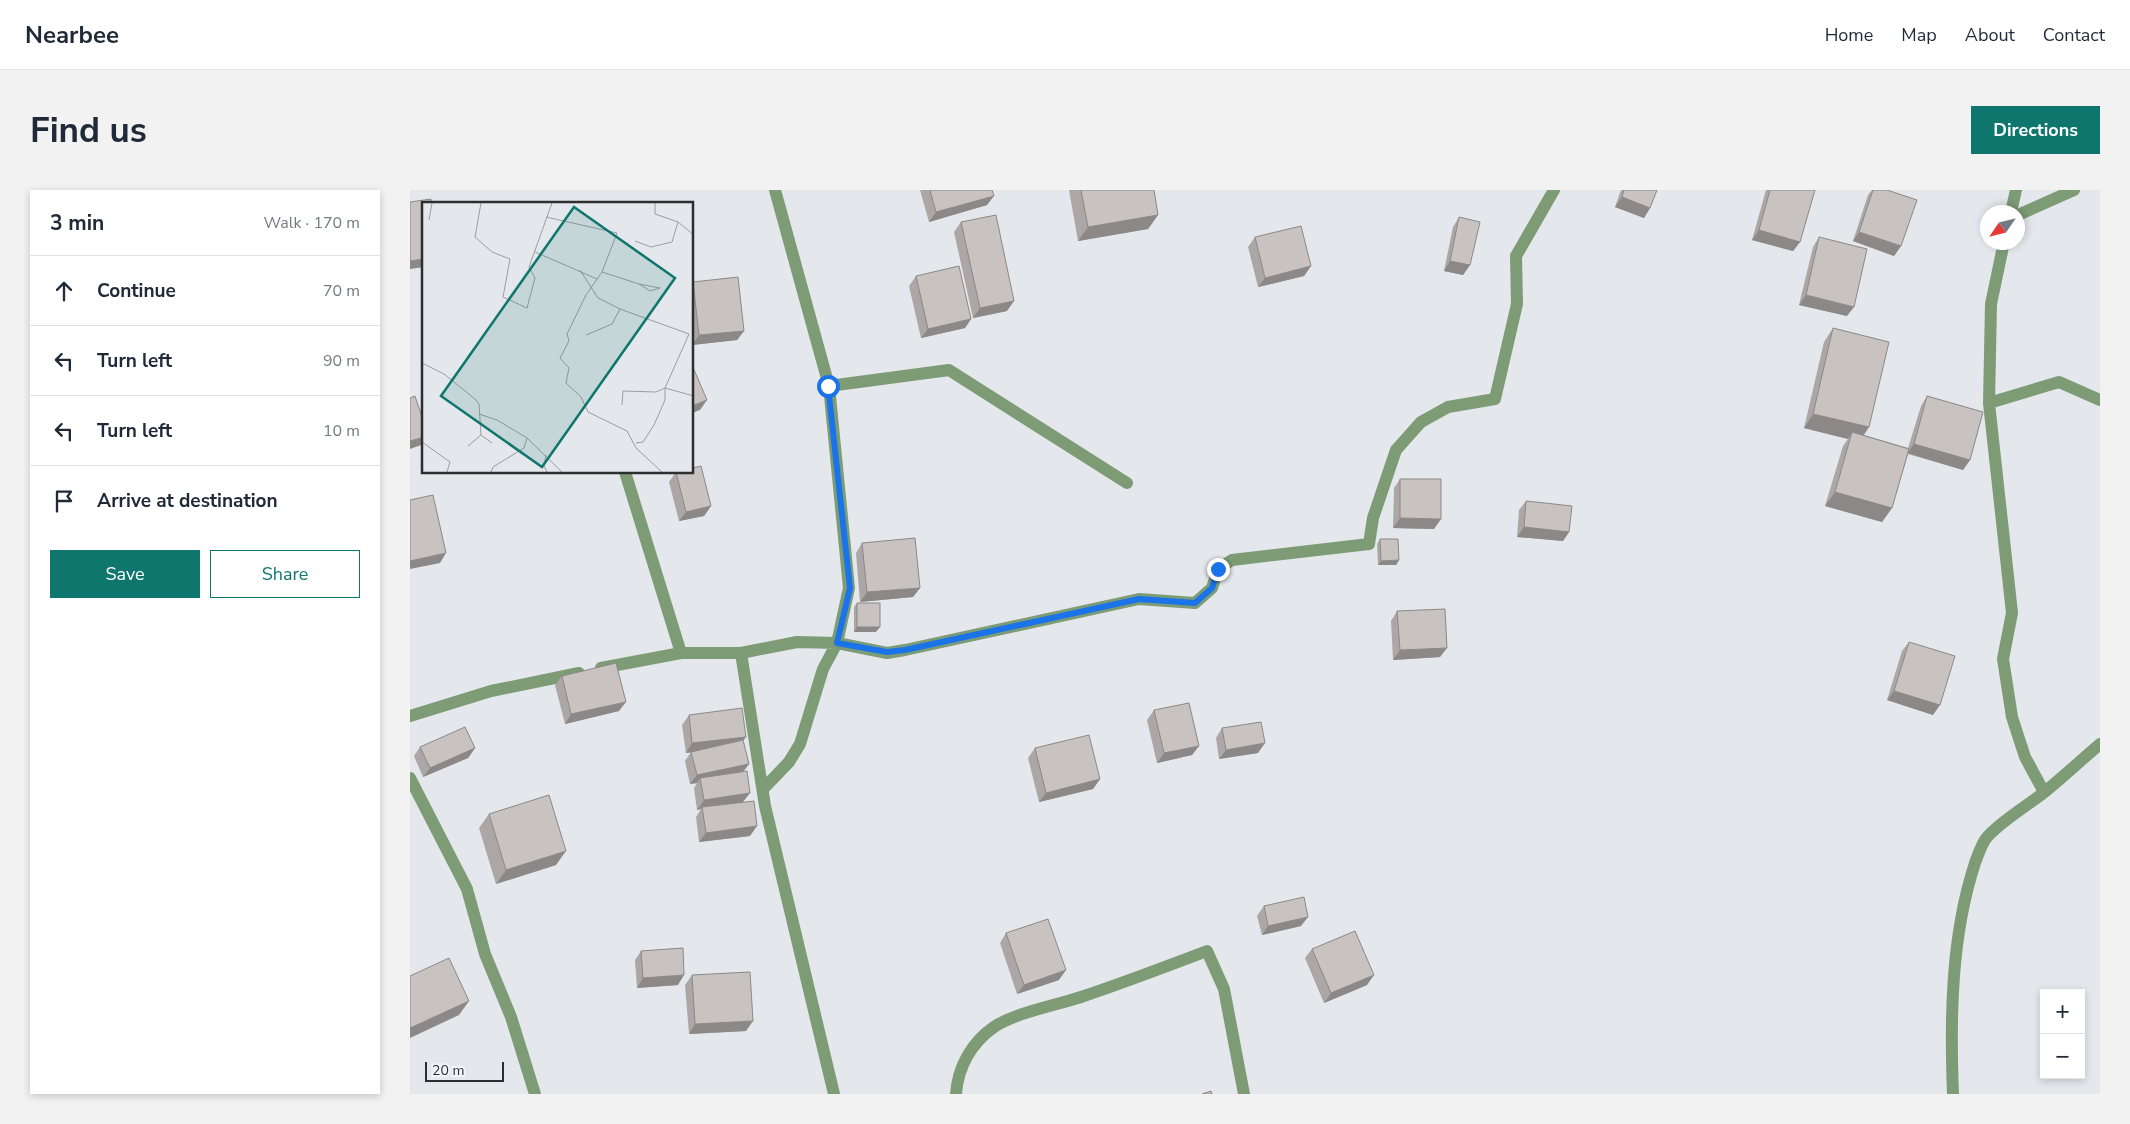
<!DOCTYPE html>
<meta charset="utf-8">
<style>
:root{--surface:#fff;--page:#f2f2f3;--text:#1f2937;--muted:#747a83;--line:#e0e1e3;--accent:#0f766e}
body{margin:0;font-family:"Nunito Sans",sans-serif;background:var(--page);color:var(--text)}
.controls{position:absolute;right:15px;bottom:15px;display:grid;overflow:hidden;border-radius:0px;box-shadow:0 2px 8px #0003}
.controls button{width:45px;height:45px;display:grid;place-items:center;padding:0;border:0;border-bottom:1px solid var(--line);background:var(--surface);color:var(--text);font:25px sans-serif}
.compass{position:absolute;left:1570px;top:15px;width:45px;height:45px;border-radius:50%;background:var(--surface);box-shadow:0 2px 8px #0003;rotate:235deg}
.scale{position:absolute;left:15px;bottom:12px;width:79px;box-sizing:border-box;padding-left:5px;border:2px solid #2d2e30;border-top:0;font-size:14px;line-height:18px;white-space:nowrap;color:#2d2e30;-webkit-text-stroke:4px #f2f4f9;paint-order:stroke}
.stop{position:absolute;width:15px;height:15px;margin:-11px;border:4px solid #1a73e8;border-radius:50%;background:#fff}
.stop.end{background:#1a73e8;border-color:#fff;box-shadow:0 1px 5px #0008}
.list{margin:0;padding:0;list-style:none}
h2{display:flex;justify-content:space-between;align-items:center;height:65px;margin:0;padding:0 20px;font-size:21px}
h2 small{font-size:16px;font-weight:400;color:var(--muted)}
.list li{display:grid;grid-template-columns:32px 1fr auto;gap:15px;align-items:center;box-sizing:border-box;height:70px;padding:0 20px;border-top:1px solid var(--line)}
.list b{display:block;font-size:19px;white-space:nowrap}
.list em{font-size:16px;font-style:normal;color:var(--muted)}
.actions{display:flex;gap:10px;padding:15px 20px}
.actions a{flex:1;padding:11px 0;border:1px solid var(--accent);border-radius:0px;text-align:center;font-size:18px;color:var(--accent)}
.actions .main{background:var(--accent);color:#fff}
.icon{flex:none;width:28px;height:28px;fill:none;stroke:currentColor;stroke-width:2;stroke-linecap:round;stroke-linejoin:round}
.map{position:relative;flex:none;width:1690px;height:904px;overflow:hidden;border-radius:0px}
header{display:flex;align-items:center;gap:30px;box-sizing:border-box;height:70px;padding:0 25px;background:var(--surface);border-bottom:1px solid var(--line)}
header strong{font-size:24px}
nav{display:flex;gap:28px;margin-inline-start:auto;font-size:18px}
.intro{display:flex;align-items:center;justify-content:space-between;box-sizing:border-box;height:120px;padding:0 30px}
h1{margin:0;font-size:35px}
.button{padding:12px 22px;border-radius:0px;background:var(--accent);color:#fff;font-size:18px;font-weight:700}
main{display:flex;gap:30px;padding:0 30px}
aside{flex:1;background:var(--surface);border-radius:0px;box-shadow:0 2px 8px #0003}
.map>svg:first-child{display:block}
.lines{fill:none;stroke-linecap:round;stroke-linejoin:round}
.minor{stroke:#7d9c76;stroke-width:12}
.wall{fill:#aca7a6}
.shaded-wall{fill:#8c8887}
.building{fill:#c8c2c1;stroke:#8c8887}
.route{stroke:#1a73e8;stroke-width:6}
.inset-road{fill:none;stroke:#9b9da1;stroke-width:1}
.view{fill:#0f766e;fill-opacity:0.15;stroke:#0f766e;stroke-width:2.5}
.inset-edge{fill:none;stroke:#2d2e30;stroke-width:2.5}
</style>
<header>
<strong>Nearbee</strong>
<nav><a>Home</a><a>Map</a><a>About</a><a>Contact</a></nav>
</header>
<div class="intro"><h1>Find us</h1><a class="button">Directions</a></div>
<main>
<aside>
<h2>3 min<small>Walk · 170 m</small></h2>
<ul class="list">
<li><svg class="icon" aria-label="ahead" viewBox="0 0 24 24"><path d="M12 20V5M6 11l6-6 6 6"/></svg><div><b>Continue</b></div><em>70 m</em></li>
<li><svg class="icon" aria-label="left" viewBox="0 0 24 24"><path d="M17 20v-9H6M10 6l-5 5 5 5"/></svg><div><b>Turn left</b></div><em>90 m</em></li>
<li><svg class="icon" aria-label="left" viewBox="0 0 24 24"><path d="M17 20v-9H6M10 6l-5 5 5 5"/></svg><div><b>Turn left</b></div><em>10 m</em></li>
<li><svg class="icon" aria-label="arrive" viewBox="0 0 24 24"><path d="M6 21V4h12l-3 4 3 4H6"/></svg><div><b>Arrive at destination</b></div></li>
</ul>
<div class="actions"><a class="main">Save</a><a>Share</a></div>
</aside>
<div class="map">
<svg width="1690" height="904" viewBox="0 0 1690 904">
<rect width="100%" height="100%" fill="#e4e7ec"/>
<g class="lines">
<!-- minor -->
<path class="minor" d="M 1601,22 L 1606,0
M 1608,25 L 1664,0
M 1594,52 L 1581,114 L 1579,213 L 1602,423 L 1593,469 L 1602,527 L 1615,567 L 1634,602
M 419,196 L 539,180 L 717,293
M 1579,213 L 1649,192 L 1690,210
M 215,282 L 271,463
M 331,463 L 355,616 L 424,904
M 191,478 L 271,463 L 331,463 L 387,452 L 427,453 L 477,463 L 495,460 L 729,409 L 785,413 L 802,398 L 808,379 L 822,370 L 959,354 L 963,328 L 986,260 L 1011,232 L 1038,217 L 1085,209 L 1107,114 L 1106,66 L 1144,0
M 0,526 L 81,501 L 169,483
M 0,588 L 57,699 L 75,764 L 101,827 L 125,904
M 353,599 L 379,572 L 390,554 L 413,479 L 427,453 L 439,398 L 419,196 L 365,0
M 546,904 C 548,877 561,853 584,837 C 604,823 647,815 671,807 C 713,793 755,777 797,761 L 814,799 L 834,904
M 1543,904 C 1540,828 1541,746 1565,673 C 1568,665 1572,652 1578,646 C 1593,630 1615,617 1632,604 C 1652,588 1671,570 1690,554"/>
</g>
<!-- wall -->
<path class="wall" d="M 510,0 L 582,0 L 577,15 L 519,32 Z
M 659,0 L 744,0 L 748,25 L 738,39 L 668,51 Z
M 1211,0 L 1247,0 L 1240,18 L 1234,28 L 1205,17 Z
M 1356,0 L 1405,0 L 1390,52 L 1383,61 L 1342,50 Z
M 1462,0 L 1477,0 L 1491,56 L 1484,66 L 1443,51 L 1458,5 Z
M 1049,27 L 1060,75 L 1053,85 L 1034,81 L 1043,37 Z
M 551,32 L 597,121 L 563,128 L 544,42 Z
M 845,47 L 901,76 L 894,86 L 848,97 L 838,57 Z
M 1409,47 L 1437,126 L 1389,115 L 1403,57 Z
M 506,86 L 561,129 L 555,138 L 511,148 L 499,96 Z
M 283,92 L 334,141 L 327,150 L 282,155 L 282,93 Z
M 1423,138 L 1459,237 L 1454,245 L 1498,258 L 1511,216 L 1517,206 L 1560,270 L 1553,280 L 1498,264 L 1482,318 L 1472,332 L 1415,316 L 1433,256 L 1438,249 L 1394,238 L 1414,152 Z
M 266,282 L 301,316 L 294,326 L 269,331 L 259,292 Z
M 990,289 L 1024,339 L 983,338 L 984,298 Z
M 1116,311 L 1159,342 L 1153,351 L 1107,347 L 1109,320 Z
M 970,349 L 989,370 L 986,375 L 968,375 L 967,354 Z
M 452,353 L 510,398 L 503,407 L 450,412 L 446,363 Z
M 447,413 L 466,442 L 444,442 L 444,417 Z
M 987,421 L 1030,467 L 983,470 L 981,431 Z
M 1499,452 L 1523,525 L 1477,510 L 1492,461 Z
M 152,486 L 209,521 L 155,534 L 145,495 Z
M 744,520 L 789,556 L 782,565 L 747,573 L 737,530 Z
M 279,525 L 336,547 L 333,550 L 339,574 L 333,582 L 333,612 L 340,646 L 289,652 L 286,627 L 291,619 L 287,620 L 284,598 L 287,593 L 280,594 L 275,571 L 281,562 L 276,563 L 272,535 Z
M 812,538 L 848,563 L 809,569 L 806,548 Z
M 10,557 L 65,558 L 58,568 L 13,587 L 4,566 Z
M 625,558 L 690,589 L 683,599 L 629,612 L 618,568 Z
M 79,624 L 146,675 L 86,694 L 69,638 Z
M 854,716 L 891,736 L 852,745 L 847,726 Z
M 596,743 L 649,790 L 607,804 L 590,753 Z
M 902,759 L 957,795 L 914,813 L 895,768 Z
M 231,761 L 268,795 L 227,798 L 225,770 Z
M 282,785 L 336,841 L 279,844 L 275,795 Z"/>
<!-- shaded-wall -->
<path class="shaded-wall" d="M 584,6 L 577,15 L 519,32 L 526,22 Z
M 1212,7 L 1240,18 L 1234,28 L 1205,17 Z
M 748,25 L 738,39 L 668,51 L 678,37 Z
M 1349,40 L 1390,52 L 1383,61 L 1342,50 Z
M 1449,42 L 1491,56 L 1484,66 L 1443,51 Z
M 14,69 L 14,77 L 0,79 L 0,71 Z
M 1040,71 L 1060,75 L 1053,85 L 1034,81 Z
M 901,76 L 894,86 L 848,97 L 855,88 Z
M 1396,105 L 1444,117 L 1437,126 L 1389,115 Z
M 604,111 L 597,121 L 563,128 L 570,118 Z
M 561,129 L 555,138 L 511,148 L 518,139 Z
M 334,141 L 327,150 L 282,155 L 289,145 Z
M 297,210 L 290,220 L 282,223 L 282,216 Z
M 1403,224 L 1459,237 L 1449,251 L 1442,242 L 1438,249 L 1394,238 Z
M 14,247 L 14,252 L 11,255 L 0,259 L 0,251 Z
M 1504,254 L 1560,270 L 1553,280 L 1497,263 Z
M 1425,302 L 1482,318 L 1472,332 L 1415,316 Z
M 301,316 L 294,326 L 269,331 L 276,322 Z
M 990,328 L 1031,329 L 1024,339 L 983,338 Z
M 1114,337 L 1159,342 L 1153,351 L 1107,347 Z
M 36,363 L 30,373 L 0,379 L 0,371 Z
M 989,370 L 986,375 L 968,375 L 971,371 Z
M 510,398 L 503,407 L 450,412 L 457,402 Z
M 447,437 L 470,437 L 466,442 L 444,442 Z
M 1037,458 L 1030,467 L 983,470 L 990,460 Z
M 1484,501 L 1530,515 L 1523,525 L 1477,510 Z
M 216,512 L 209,521 L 155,534 L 161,524 Z
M 336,547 L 329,556 L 276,563 L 282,553 Z
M 855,553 L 848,563 L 809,569 L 816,560 Z
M 789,556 L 782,565 L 747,573 L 754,563 Z
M 65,558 L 58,568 L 13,587 L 20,578 Z
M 339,574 L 332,583 L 290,588 L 287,593 L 280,594 L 287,585 Z
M 690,589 L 683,599 L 629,612 L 636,603 Z
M 340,603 L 333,612 L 292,617 L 291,619 L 287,620 L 294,610 Z
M 347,636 L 340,646 L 289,652 L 296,643 Z
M 156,661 L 146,675 L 86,694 L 96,680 Z
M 898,727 L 891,736 L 852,745 L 858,736 Z
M 656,780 L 649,790 L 607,804 L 614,795 Z
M 274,785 L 268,795 L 227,798 L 233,788 Z
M 964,785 L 957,795 L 914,813 L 921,803 Z
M 59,811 L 49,825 L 0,848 L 0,838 Z
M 343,831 L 336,841 L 279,844 L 285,834 Z"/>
<!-- building -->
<path class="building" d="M 520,0 L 582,0 L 584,6 L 526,22 Z
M 671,0 L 744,0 L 748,25 L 678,37 Z
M 1214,0 L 1247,0 L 1240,18 L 1212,7 Z
M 1360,0 L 1405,0 L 1390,52 L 1349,40 Z
M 1463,0 L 1477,0 L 1507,10 L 1491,56 L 1449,42 Z
M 21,9 L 21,14 L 14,14 L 14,69 L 0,71 L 0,12 Z
M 586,25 L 604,111 L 570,118 L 551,32 Z
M 1049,27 L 1070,32 L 1060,75 L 1040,71 Z
M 891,36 L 901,76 L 855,88 L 845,47 Z
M 1409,47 L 1457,59 L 1444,117 L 1396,105 Z
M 549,76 L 561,129 L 518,139 L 506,86 Z
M 328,87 L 334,141 L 289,145 L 283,92 Z
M 1423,138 L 1479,152 L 1459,237 L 1403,224 Z
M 282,175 L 297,210 L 282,216 Z
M 5,206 L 14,233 L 14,247 L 0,251 L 0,208 Z
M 1517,206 L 1573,222 L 1560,270 L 1504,254 Z
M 1442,242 L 1499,259 L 1482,318 L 1425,302 Z
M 291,276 L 301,316 L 276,322 L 266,282 L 282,282 L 282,278 Z
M 990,289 L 1031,289 L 1031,329 L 990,328 Z
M 23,305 L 36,363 L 0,371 L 0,310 Z
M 1116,311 L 1162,316 L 1159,342 L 1114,337 Z
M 505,348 L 510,398 L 457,402 L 452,353 Z
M 970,349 L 988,349 L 989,370 L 971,371 Z
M 447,413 L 470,413 L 470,437 L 447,437 Z
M 1035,419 L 1037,458 L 990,460 L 987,421 Z
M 1499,452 L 1545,466 L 1530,515 L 1484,501 Z
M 206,473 L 216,512 L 161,524 L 152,486 Z
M 779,513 L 789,556 L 754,563 L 744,520 Z
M 332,518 L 336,547 L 282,553 L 279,525 Z
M 851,532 L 855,553 L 816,560 L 812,538 Z
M 55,537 L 65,558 L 20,578 L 10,557 Z
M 679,545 L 690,589 L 636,603 L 625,558 Z
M 333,550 L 339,574 L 287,585 L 281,562 Z
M 337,581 L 340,603 L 294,610 L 290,588 Z
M 139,605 L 156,661 L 96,680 L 79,624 Z
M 344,611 L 347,636 L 296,643 L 292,617 Z
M 894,707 L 898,727 L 858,736 L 854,716 Z
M 638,729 L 656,780 L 614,795 L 596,743 Z
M 945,741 L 964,785 L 921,803 L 902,759 Z
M 273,758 L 274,785 L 233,788 L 231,761 Z
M 39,768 L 59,811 L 0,838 L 0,786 Z
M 340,782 L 343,831 L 285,834 L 282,785 Z
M 801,901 L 802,904 L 792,904 Z"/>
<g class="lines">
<!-- route -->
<path class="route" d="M 418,196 L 440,398 L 427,453 L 477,462 L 495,460 L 729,409 L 785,413 L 802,398 L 808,379"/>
</g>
<!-- overview -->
<g transform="translate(12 12)">
<rect width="271" height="271" fill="#e4e7ec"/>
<path class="inset-road" d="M 59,1 L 53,35 L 70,50 L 88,57 L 81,95 L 105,106 L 113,76 L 107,65 L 130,1M 124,15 L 195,31 L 180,70 L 164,93 L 145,132 L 147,139 L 138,156 L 147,166 L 144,181 L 159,195 L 166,210 L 205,229 L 214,246 L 240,270M 7,18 L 10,1M 256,20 L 272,33M 213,39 L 229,45 L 250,40 L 256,20 L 233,12 L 233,1M 113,50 L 175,77M 158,68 L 176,96 L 198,107 L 267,132 L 243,186 L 234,190 L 201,189 L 200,203M 180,70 L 217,82 L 228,89 L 238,86 L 217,82M 164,133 L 190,122 L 198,107M 0,161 L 22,172 L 53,197 L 57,202 L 59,233 L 70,241M 243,186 L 272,194M 57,212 L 75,218 L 105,236 L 140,270M 0,240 L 28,260 L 25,270M 214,241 L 221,240 L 232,223 L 243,198 L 243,186M 46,244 L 59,233M 124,253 L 122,264 L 125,270M 69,270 L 71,265 L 102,246 L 105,236"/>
<path class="view" d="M 152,5 L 253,76 L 120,265 L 19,194 Z"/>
<rect width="271" height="271" class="inset-edge"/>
</g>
</svg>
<div class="controls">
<button>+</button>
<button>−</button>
</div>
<svg class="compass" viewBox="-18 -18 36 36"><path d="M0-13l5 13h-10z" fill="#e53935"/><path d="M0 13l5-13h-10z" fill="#747a83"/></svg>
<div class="scale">20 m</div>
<div class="stop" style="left:418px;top:196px"></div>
<div class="stop end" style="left:808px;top:379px"></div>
</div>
</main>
